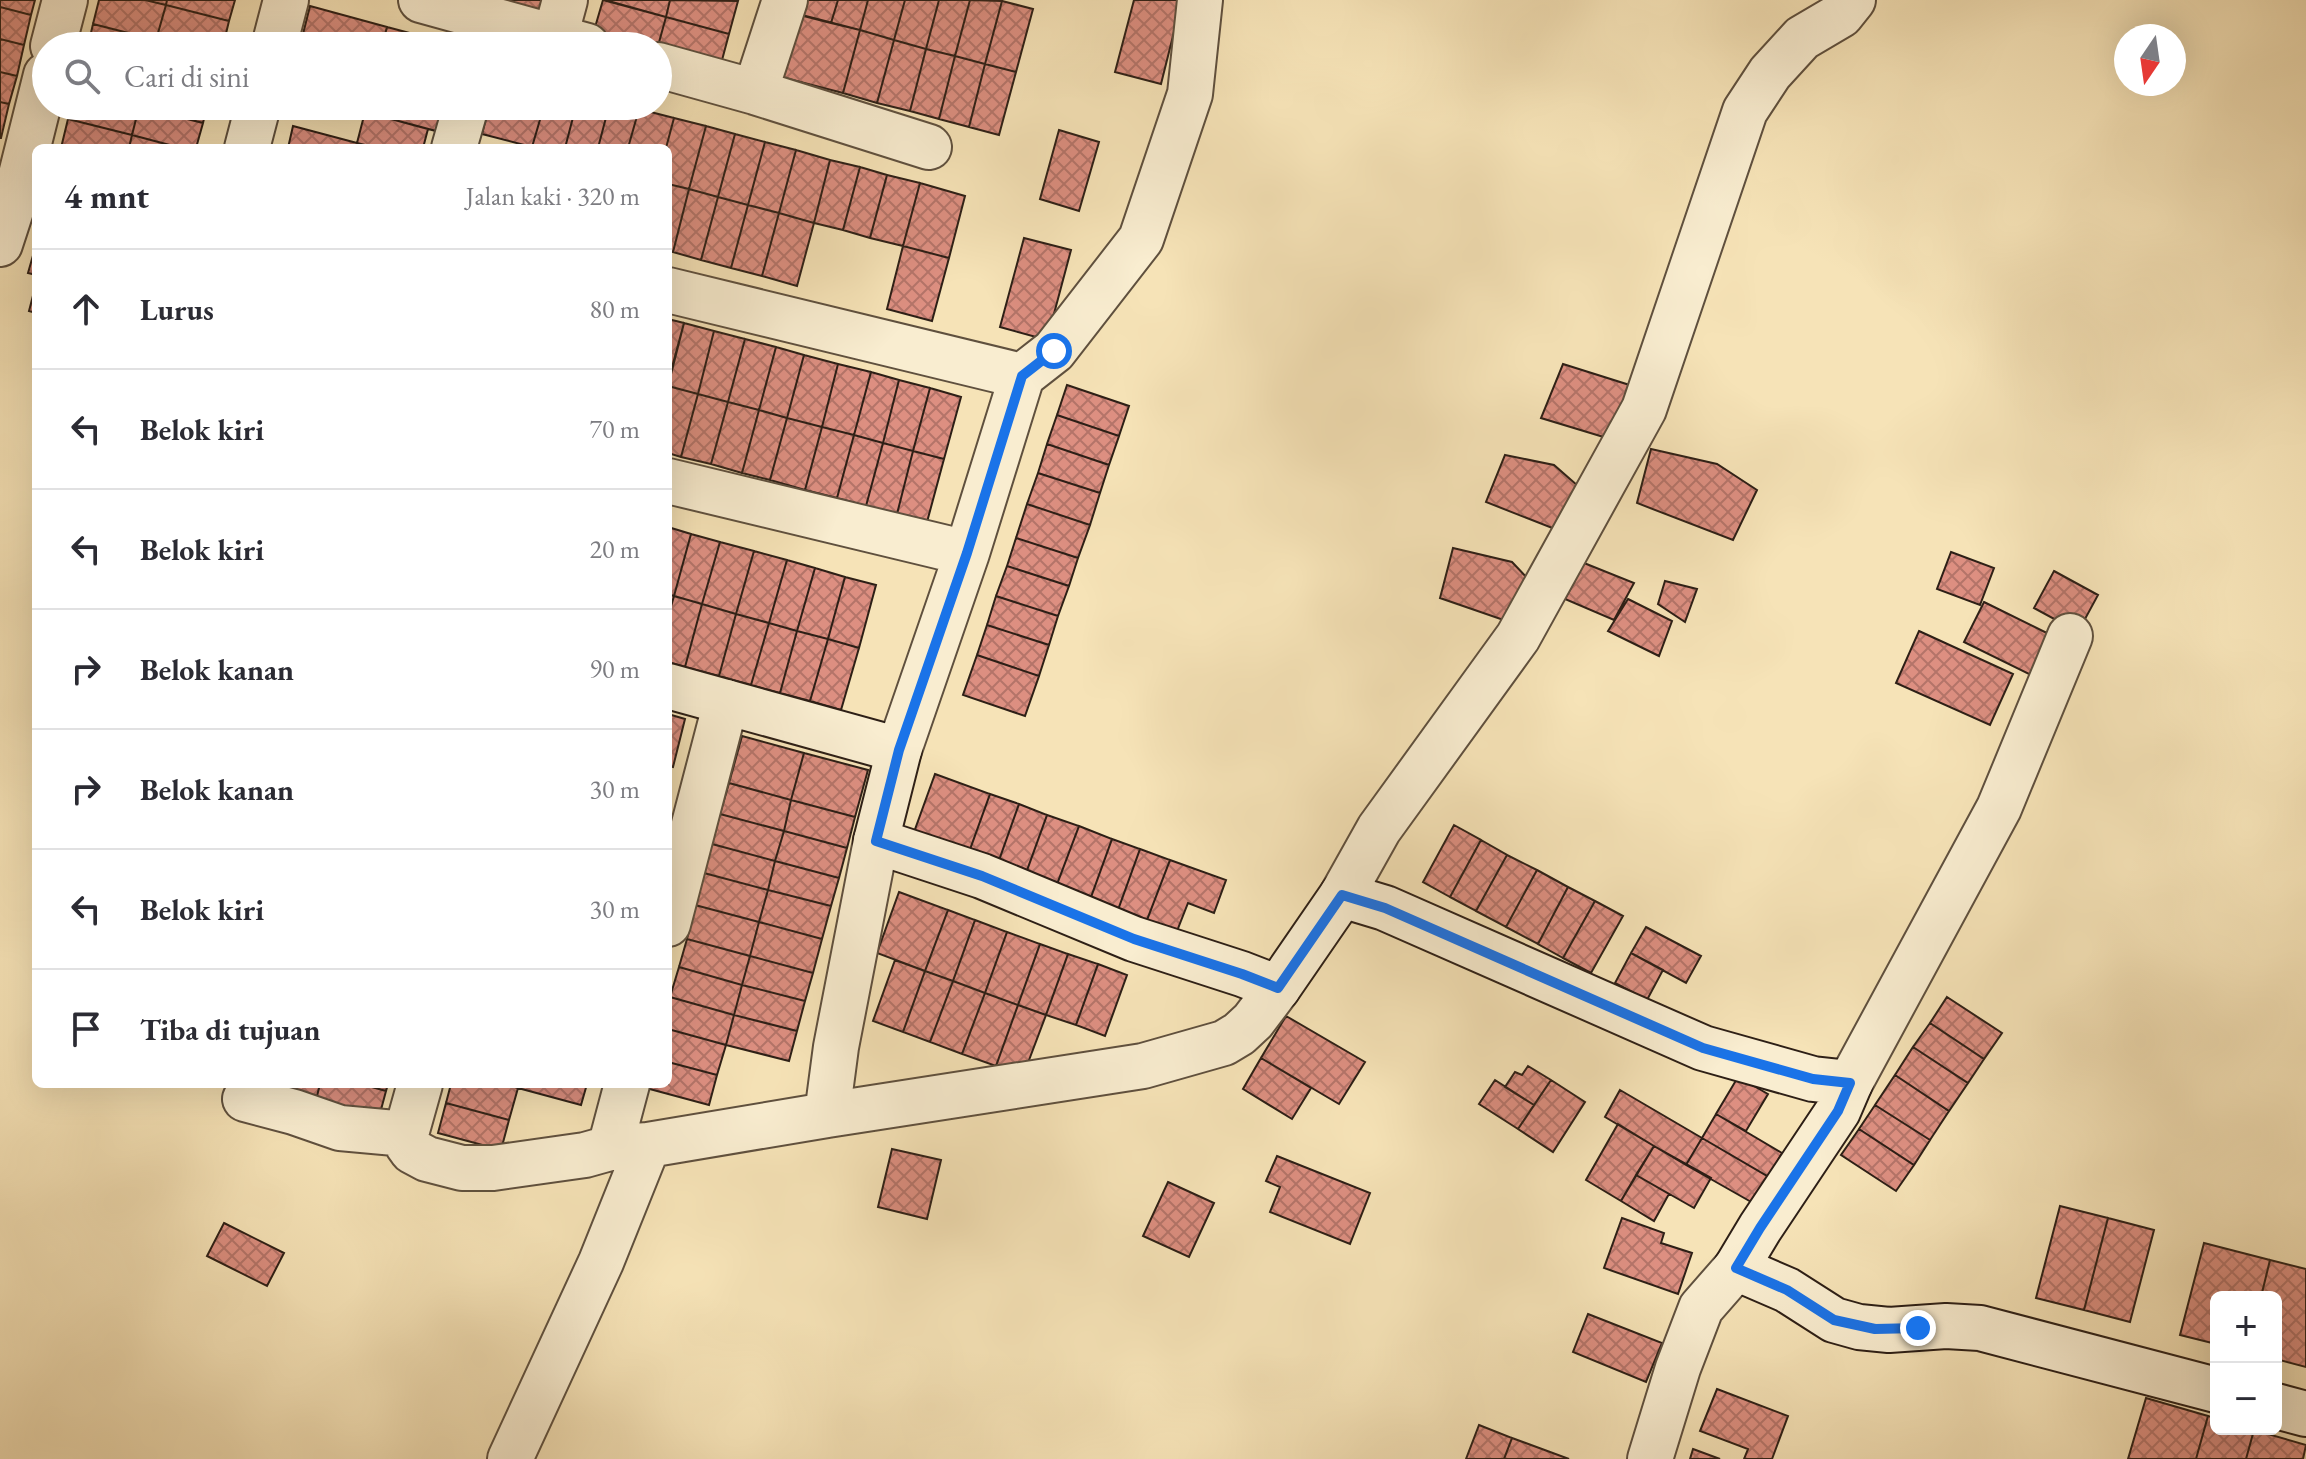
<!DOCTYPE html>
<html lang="id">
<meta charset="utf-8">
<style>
:root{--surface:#fff;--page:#f2f2f3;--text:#2b2b33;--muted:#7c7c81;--line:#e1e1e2}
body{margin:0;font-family:"EB Garamond",serif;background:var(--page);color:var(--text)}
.controls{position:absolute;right:24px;bottom:24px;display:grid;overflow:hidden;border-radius:12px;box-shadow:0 8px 32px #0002}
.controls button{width:72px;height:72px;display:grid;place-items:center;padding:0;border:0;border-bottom:2px solid var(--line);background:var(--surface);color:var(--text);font:40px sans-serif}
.compass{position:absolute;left:2114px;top:24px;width:72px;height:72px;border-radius:50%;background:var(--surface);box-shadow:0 8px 32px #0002;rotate:193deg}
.stop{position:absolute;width:24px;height:24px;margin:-18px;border:6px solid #1a73e8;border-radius:50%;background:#fff}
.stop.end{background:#1a73e8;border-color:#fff;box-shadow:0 2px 8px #0008}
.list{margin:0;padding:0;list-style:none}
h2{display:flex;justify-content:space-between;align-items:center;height:104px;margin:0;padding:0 32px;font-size:34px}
h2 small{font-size:26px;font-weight:400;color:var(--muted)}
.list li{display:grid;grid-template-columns:52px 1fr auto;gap:24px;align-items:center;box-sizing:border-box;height:120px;padding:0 32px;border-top:2px solid var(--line)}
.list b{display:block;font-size:30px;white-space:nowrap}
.list em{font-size:26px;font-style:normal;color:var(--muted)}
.icon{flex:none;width:44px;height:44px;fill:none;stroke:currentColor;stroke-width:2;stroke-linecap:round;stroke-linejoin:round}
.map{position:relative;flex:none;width:2306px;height:1459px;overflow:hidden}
.search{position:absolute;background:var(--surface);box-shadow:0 8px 32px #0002;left:32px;top:32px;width:640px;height:88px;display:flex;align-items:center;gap:20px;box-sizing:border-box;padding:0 28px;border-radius:44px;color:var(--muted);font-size:30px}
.panel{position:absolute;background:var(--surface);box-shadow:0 8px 32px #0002;left:32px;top:144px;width:640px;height:944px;border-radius:12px}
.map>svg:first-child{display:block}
.building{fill:url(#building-cross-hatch);stroke:#2d1f16;stroke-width:2}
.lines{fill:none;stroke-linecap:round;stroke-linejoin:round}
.street-casing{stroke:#5f503e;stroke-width:48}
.secondary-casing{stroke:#2d1f16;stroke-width:48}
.street{stroke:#f9edd0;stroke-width:44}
.secondary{stroke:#f9edd0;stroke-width:44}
.route{stroke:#1a73e8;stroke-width:10}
</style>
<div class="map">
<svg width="2306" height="1459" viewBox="0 0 2306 1459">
<defs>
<pattern id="building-cross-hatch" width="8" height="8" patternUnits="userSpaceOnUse" patternTransform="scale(2)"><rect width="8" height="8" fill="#dd8f81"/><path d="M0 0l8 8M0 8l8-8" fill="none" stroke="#b47469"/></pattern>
</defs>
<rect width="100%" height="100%" fill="#f6e3b7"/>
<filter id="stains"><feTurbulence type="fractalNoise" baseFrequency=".0025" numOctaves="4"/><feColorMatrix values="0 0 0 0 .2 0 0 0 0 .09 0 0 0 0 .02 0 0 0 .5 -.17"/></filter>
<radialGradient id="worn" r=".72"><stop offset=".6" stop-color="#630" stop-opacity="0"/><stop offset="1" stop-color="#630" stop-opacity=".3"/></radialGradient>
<!-- building -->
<path class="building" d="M 0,0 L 35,0 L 31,15 L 0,7 Z
M 99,0 L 145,0 L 166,5 L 156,40 L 93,24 Z
M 145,0 L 167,0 L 166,5 Z
M 167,0 L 235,0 L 229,21 L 166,5 Z
M 464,0 L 548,0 L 543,20 Z
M 603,0 L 666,17 L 658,46 L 609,46 L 591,41 Z
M 605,0 L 670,0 L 666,17 Z
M 670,0 L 738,1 L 729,34 L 666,17 Z
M 796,0 L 838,0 L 831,23 L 792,13 Z
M 838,0 L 868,0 L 860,30 L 831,23 Z
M 868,0 L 905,0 L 894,40 L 860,30 Z
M 905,0 L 939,0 L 926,49 L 894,40 Z
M 939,0 L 970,0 L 955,56 L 926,49 Z
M 970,0 L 1002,1 L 985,64 L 955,56 Z
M 1134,0 L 1182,0 L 1161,84 L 1115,72 Z
M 1002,1 L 1033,9 L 1016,72 L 985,64 Z
M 166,5 L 229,21 L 223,46 L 181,46 L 156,40 Z
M 310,6 L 387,27 L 382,46 L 300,46 Z
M 0,7 L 31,15 L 24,45 L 0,39 Z
M 798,14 L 860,30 L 843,93 L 781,77 Z
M 666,17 L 729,34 L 718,75 L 658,46 Z
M 93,24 L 156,40 L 155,46 L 88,46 Z
M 387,27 L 451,44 L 459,46 L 382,46 Z
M 860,30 L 894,40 L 877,103 L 843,93 Z
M 0,39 L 24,45 L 17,76 L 0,72 Z
M 156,40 L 181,46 L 155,46 Z
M 894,40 L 926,49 L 910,111 L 877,103 Z
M 926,49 L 955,56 L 939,119 L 910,111 Z
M 955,56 L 985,64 L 969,127 L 939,119 Z
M 985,64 L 1016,72 L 999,135 L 969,127 Z
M 0,72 L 17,76 L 9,104 L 0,102 Z
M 0,102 L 9,104 L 1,138 L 0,138 Z
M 72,106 L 136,106 L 139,107 L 132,135 L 68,119 Z
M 140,106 L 207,106 L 203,123 Z
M 341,106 L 366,106 L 365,112 Z
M 366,106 L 456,106 L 436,131 L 365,112 Z
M 489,106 L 544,106 L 532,147 L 482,134 Z
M 544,106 L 576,106 L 565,148 L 532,147 Z
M 576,106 L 609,106 L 598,148 L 565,148 Z
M 609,106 L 629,106 L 639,109 L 628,148 L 598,148 Z
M 139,107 L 203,123 L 196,148 L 181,148 L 132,135 Z
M 639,109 L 674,118 L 666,148 L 628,148 Z
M 365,112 L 428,129 L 423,148 L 377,148 L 357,143 Z
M 674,118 L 706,126 L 689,189 L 668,184 L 668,148 L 666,148 Z
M 68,119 L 132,135 L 129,148 L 61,148 Z
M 293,126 L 357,143 L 356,148 L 288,148 Z
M 706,126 L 735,134 L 718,197 L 689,189 Z
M 1059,130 L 1099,142 L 1079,211 L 1040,199 Z
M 735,134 L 765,142 L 748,205 L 718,197 Z
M 132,135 L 181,148 L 129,148 Z
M 765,142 L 796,150 L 779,213 L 748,205 Z
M 796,150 L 830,160 L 814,223 L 779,213 Z
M 830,160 L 860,167 L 843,230 L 814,223 Z
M 860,167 L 887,175 L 870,238 L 843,230 Z
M 887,175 L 920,183 L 903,246 L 870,238 Z
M 920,183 L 965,196 L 949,258 L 903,246 Z
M 668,184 L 689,189 L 673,252 L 668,251 Z
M 689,189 L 718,197 L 701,260 L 673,252 Z
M 718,197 L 748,205 L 731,268 L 701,260 Z
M 748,205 L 779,213 L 762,276 L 731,268 Z
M 779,213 L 814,223 L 797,286 L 762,276 Z
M 1024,238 L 1071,250 L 1047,340 L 1000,327 Z
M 36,245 L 36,275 L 28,273 Z
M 903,246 L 949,258 L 932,321 L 887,309 Z
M 36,284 L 36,313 L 29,311 Z
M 668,319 L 684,323 L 668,382 Z
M 684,323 L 714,331 L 698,394 L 668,386 Z
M 714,331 L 745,339 L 728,402 L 698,394 Z
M 745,339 L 776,347 L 759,410 L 728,402 Z
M 776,347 L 804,355 L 787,418 L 759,410 Z
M 804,355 L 838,364 L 822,427 L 787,418 Z
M 838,364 L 871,372 L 854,435 L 822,427 Z
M 1563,364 L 1639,388 L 1620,442 L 1541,418 Z
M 871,372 L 899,380 L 883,443 L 854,435 Z
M 899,380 L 930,388 L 913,451 L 883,443 Z
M 1067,385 L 1129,406 L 1119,436 L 1057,415 Z
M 668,386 L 698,394 L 681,457 L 668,453 Z
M 930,388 L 961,397 L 944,459 L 913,451 Z
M 698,394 L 728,402 L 711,464 L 681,457 Z
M 728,402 L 759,410 L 742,473 L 711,464 Z
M 759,410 L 787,418 L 770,480 L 742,473 Z
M 1057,415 L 1119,436 L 1109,465 L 1047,444 Z
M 787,418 L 822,427 L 805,490 L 770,480 Z
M 822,427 L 854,435 L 837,498 L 805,490 Z
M 854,435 L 883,443 L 866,506 L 837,498 Z
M 883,443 L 913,451 L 897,514 L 866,506 Z
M 1047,444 L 1109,465 L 1100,493 L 1038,473 Z
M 1651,449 L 1717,464 L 1757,490 L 1733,540 L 1637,503 Z
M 913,451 L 944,459 L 927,522 L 897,514 Z
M 1505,455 L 1554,465 L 1586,493 L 1570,535 L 1486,502 Z
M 1038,473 L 1100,493 L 1090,525 L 1027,504 Z
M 1027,504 L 1090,525 L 1078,558 L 1016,538 Z
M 668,527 L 691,534 L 674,596 L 668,594 Z
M 691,534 L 720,542 L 702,604 L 674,596 Z
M 1016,538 L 1078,558 L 1069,586 L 1007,566 Z
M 720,542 L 754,551 L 736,614 L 702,604 Z
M 1453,548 L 1512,562 L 1532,583 L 1518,625 L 1440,598 Z
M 754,551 L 787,560 L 769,623 L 736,614 Z
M 1951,552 L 1994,568 L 1980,605 L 1937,589 Z
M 787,560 L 815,568 L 797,631 L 769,623 Z
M 1584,563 L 1634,583 L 1614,620 L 1565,599 Z
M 1007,566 L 1069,586 L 1058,616 L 996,596 Z
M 815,568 L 845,577 L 828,639 L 797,631 Z
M 2054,571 L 2098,595 L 2078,632 L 2034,608 Z
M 845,577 L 876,585 L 859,648 L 828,639 Z
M 1665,581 L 1697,589 L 1685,622 L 1658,604 Z
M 668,594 L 674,596 L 668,617 Z
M 674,596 L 702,604 L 685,667 L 668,662 L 668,617 Z
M 996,596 L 1058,616 L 1049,645 L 987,625 Z
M 1628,599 L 1672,621 L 1659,656 L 1608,631 Z
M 1984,602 L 2053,636 L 2033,676 L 1964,642 Z
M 702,604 L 736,614 L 719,676 L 685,667 Z
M 736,614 L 769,623 L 751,685 L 719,676 Z
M 769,623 L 797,631 L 780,693 L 751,685 Z
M 987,625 L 1049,645 L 1039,676 L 977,655 Z
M 797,631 L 828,639 L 810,701 L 780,693 Z
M 1919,631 L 2013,674 L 1990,725 L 1896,683 Z
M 828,639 L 859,648 L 841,710 L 810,701 Z
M 977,655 L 1039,676 L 1025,716 L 963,695 Z
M 668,714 L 685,719 L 673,767 L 668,766 Z
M 742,736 L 804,753 L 791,800 L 729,783 Z
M 804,753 L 868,770 L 855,817 L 791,800 Z
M 935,774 L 990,794 L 968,855 L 913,835 Z
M 729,783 L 791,800 L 784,831 L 720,814 Z
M 990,794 L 1019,804 L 997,866 L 968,855 Z
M 791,800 L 855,817 L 847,848 L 784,831 Z
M 1019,804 L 1047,815 L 1025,876 L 997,866 Z
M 720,814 L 784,831 L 775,861 L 712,844 Z
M 1047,815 L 1079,826 L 1056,887 L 1025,876 Z
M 1454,825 L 1481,840 L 1450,897 L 1423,882 Z
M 1079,826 L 1112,839 L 1090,900 L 1056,887 Z
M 784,831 L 847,848 L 839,878 L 775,861 Z
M 1112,839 L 1140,849 L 1118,910 L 1090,900 Z
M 1481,840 L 1507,855 L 1476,911 L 1450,897 Z
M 712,844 L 775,861 L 768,890 L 704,873 Z
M 1140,849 L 1170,860 L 1147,920 L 1118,910 Z
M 1507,855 L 1537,870 L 1506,927 L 1476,911 Z
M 1170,860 L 1226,880 L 1214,913 L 1188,903 L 1177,931 L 1147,920 Z
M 775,861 L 839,878 L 831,906 L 768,890 Z
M 1537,870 L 1568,887 L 1538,944 L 1506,927 Z
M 704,873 L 768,890 L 759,922 L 695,905 Z
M 1568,887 L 1595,901 L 1563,958 L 1538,944 Z
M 768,890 L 831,906 L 822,939 L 759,922 Z
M 899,892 L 948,910 L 925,971 L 877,953 Z
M 1595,901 L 1623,916 L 1591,973 L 1563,958 Z
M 695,905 L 759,922 L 750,956 L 687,939 Z
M 948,910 L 975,920 L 953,981 L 925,971 Z
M 975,920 L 1007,932 L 985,993 L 953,981 Z
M 759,922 L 822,939 L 813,973 L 750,956 Z
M 1646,927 L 1701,956 L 1686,983 L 1631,953 Z
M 1007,932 L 1040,944 L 1018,1005 L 985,993 Z
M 687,939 L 750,956 L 742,985 L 679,967 Z
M 1040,944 L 1068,954 L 1046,1015 L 1018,1005 Z
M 1631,953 L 1663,970 L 1647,1000 L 1615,983 Z
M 1068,954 L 1098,964 L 1076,1025 L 1046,1015 Z
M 750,956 L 813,973 L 805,1001 L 742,985 Z
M 895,960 L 925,971 L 903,1032 L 873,1021 Z
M 1098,964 L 1127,975 L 1105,1036 L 1076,1025 Z
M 679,967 L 742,985 L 734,1015 L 670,997 Z
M 925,971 L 953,981 L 930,1042 L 903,1032 Z
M 953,981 L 985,993 L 962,1054 L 930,1042 Z
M 742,985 L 805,1001 L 797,1031 L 734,1015 Z
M 985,993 L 1018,1005 L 996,1066 L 962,1054 Z
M 670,997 L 734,1015 L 726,1045 L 668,1029 L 668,1007 Z
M 1947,997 L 2002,1033 L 1984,1059 L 1930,1023 Z
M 1018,1005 L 1046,1015 L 1023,1076 L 996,1066 Z
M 734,1015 L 797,1031 L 789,1061 L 726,1045 Z
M 1286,1016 L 1365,1062 L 1339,1104 L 1261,1058 Z
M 1930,1023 L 1984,1059 L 1968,1083 L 1913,1047 Z
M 668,1029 L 726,1045 L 717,1075 L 668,1062 Z
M 1913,1047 L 1968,1083 L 1949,1111 L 1895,1075 Z
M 1261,1058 L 1311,1088 L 1292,1119 L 1243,1089 Z
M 668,1062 L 717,1075 L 709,1105 L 646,1088 L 647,1084 L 668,1084 Z
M 1528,1066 L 1551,1080 L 1534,1105 L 1505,1087 L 1515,1072 L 1522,1075 Z
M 1895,1075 L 1949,1111 L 1930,1140 L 1875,1105 Z
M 1738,1077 L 1768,1094 L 1746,1131 L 1716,1114 Z
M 1495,1080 L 1534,1105 L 1518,1129 L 1479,1104 Z
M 1551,1080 L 1585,1102 L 1553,1152 L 1518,1129 Z
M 252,1084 L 320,1084 L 315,1104 Z
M 320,1084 L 361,1084 L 386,1091 L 378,1121 L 315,1104 Z
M 361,1084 L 388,1084 L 386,1091 Z
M 451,1084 L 502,1084 L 518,1088 L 509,1120 L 446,1103 Z
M 519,1084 L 587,1084 L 581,1105 L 518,1088 Z
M 1620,1090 L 1702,1138 L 1686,1165 L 1605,1117 Z
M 446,1103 L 509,1120 L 501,1150 L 438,1133 Z
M 1875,1105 L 1930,1140 L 1914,1165 L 1859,1129 Z
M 1716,1114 L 1782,1153 L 1769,1177 L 1702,1138 Z
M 1618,1124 L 1654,1146 L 1621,1201 L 1586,1180 Z
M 1859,1129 L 1914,1165 L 1896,1191 L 1841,1155 Z
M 1702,1138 L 1769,1177 L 1753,1203 L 1686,1165 Z
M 1654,1146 L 1711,1178 L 1694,1208 L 1636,1175 Z
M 892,1149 L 941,1160 L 927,1219 L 878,1207 Z
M 1277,1156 L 1370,1193 L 1350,1244 L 1270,1212 L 1280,1187 L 1266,1181 Z
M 1636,1175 L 1669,1194 L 1654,1221 L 1621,1201 Z
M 1168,1182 L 1214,1203 L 1189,1257 L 1143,1236 Z
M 2060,1206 L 2108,1218 L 2084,1310 L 2036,1298 Z
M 1622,1218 L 1664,1233 L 1661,1243 L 1692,1253 L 1678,1294 L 1604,1268 Z
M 2108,1218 L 2154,1230 L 2130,1322 L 2084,1310 Z
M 224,1223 L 284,1253 L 267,1286 L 207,1256 Z
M 2204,1243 L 2270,1260 L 2261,1297 L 2216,1297 L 2216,1344 L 2180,1335 Z
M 2270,1260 L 2306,1269 L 2306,1367 L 2276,1359 L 2276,1297 L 2261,1297 Z
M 1588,1314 L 1662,1343 L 1646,1382 L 1573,1352 Z
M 1717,1389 L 1788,1416 L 1772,1459 L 1744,1459 L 1748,1449 L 1700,1431 Z
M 2146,1398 L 2208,1416 L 2196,1459 L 2128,1459 Z
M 2208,1416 L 2216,1418 L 2216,1429 L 2254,1430 L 2246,1459 L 2196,1459 Z
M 1479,1425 L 1512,1438 L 1504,1459 L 1466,1459 Z
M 2254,1430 L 2306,1445 L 2303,1459 L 2246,1459 Z
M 1512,1438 L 1569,1459 L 1504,1459 Z
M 1693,1449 L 1720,1459 L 1690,1459 Z"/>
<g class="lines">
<!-- street casing -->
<g class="street-casing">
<path id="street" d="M 421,0 L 587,46
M 555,37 L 565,0
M 53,46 L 65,0
M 274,46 L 286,0
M 658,65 L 755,92 L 929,147
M 755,92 L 785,0
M 247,148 L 258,106
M 454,148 L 466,106
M 0,244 L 16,195 L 46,75
M 668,290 L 1022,376
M 668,481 L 967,553
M 899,750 L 967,553 L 1022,376 L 1054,351 L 1141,239 L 1190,94 L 1200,0
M 1342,895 L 1379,829 L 1518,637 L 1644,409 L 1745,111 L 1770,73 L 1802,38 L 1841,15 L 1853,0
M 668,924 L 726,702
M 1850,1083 L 1999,808 L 2070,636
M 420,1084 L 406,1134 L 407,1144 L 412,1151 L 427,1159 L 462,1168 L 493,1168 L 585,1155 L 610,1148 L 648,1145 L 827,1115 L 836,1047 L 876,841
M 245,1099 L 294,1112 L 340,1128 L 406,1134
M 827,1115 L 1143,1066 L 1224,1043 L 1239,1034 L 1253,1021 L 1278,988
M 610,1148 L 627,1084
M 510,1459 L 601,1262 L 648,1145
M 1650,1459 L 1678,1368 L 1701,1308 L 1736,1268"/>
</g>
<!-- secondary casing -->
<g class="secondary-casing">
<path id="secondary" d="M 668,686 L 899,750 L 876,841 L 982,876 L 1134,939 L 1242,974 L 1278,988 L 1342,895 L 1385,908 L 1703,1048 L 1813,1079 L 1850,1083 L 1838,1111 L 1760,1228 L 1736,1268 L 1787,1290 L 1834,1320 L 1859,1327 L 1889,1330 L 1946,1326 L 1980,1328 L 2216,1390
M 2276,1406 L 2306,1414"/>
</g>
<!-- street -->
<use href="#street" class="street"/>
<!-- secondary -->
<use href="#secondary" class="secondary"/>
</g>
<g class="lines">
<!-- route -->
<path class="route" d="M 1054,351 L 1022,376 L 967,553 L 899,750 L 876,841 L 982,876 L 1134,939 L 1242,974 L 1278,988 L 1342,895 L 1385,908 L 1703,1048 L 1813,1079 L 1850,1083 L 1838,1111 L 1760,1228 L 1736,1268 L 1787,1290 L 1834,1320 L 1875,1329 L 1918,1328"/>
</g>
<rect width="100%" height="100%" filter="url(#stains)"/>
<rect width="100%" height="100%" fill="url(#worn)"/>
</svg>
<div class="controls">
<button>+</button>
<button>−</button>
</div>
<svg class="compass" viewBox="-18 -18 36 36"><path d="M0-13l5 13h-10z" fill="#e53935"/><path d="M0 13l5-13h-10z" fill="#7c7c81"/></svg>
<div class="stop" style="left:1054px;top:351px"></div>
<div class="stop end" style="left:1918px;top:1328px"></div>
<div class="search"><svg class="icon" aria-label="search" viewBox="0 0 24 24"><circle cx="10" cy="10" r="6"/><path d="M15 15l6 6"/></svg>Cari di sini</div>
<section class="panel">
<h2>4 mnt<small>Jalan kaki · 320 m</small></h2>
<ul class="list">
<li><svg class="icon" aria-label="ahead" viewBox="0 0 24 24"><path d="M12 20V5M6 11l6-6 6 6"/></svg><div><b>Lurus</b></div><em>80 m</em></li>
<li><svg class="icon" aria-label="left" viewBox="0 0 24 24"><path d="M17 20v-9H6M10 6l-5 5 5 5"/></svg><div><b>Belok kiri</b></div><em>70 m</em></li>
<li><svg class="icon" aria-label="left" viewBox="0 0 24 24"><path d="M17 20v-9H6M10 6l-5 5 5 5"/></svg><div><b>Belok kiri</b></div><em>20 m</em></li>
<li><svg class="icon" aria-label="right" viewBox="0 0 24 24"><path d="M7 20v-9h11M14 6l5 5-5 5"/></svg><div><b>Belok kanan</b></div><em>90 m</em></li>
<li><svg class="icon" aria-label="right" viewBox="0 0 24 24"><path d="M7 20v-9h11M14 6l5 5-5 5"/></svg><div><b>Belok kanan</b></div><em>30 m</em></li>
<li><svg class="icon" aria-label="left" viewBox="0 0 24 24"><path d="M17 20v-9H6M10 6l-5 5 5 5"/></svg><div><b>Belok kiri</b></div><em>30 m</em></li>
<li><svg class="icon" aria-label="arrive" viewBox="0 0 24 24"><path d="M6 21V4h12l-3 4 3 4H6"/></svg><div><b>Tiba di tujuan</b></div></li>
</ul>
</section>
</div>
